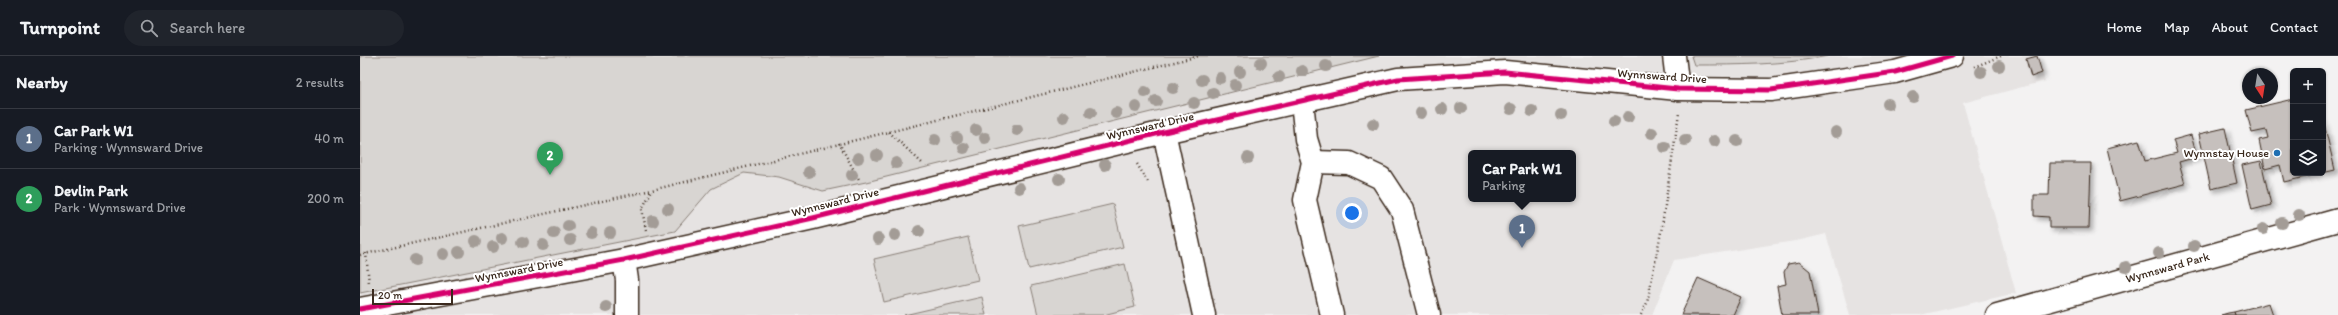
<!DOCTYPE html>
<meta charset="utf-8">
<style>
:root{--surface:#171b24;--page:#20242c;--text:#f1f3f6;--muted:#9ea1a6;--line:#363941;--accent:#1f6fb2}
body{margin:0;font-family:Itim,sans-serif;background:var(--page);color:var(--text)}
.controls{position:absolute;right:12px;top:12px;display:grid;overflow:hidden;border-radius:6px;box-shadow:0 1px 3px #0004}
.controls button{width:36px;height:36px;display:grid;place-items:center;padding:0;border:0;border-bottom:1px solid var(--line);background:var(--surface);color:var(--text);font:20px sans-serif}
.compass{position:absolute;left:1882px;top:12px;width:36px;height:36px;border-radius:50%;background:var(--surface);box-shadow:0 1px 3px #0004;rotate:168deg}
.scale{position:absolute;left:12px;bottom:10px;width:81px;box-sizing:border-box;padding-left:4px;border:2px solid #3b2a1e;border-top:0;font-size:11px;line-height:14px;white-space:nowrap;color:#3b2a1e;-webkit-text-stroke:3px #fff;paint-order:stroke}
.you{position:absolute;left:992px;top:157px;width:14px;height:14px;margin:-10px;border:3px solid #fff;border-radius:50%;background:#1a73e8;box-shadow:0 0 0 6px #1a73e833}
.badge{display:grid;place-items:center;width:26px;height:26px;border-radius:50%;background:var(--accent);color:#fff;font-size:13px;font-weight:700}
.pin{position:absolute;translate:-50% -33px;filter:drop-shadow(0 1px 2px #0008)}
.pin::after{content:'';position:absolute;top:21px;width:14px;height:12px;background:inherit;clip-path:polygon(0 0,100% 0,50% 100%)}
.popup{position:absolute;left:1108px;top:94px;width:108px;height:52px;box-sizing:border-box;display:grid;place-content:center;border-radius:6px;background:var(--surface);filter:drop-shadow(0 1px 3px #0005);font-size:13px;white-space:nowrap;color:var(--muted)}
.popup b{font-size:15px;color:var(--text)}
.popup::after{content:'';position:absolute;left:50%;top:100%;margin-left:-8px;border:8px solid transparent;border-top-color:var(--surface)}
.list{margin:0;padding:0;list-style:none}
h2{display:flex;justify-content:space-between;align-items:center;height:52px;margin:0;padding:0 16px;font-size:17px}
h2 small{font-size:13px;font-weight:400;color:var(--muted)}
.list li{display:grid;grid-template-columns:26px 1fr auto;gap:12px;align-items:center;box-sizing:border-box;height:60px;padding:0 16px;border-top:1px solid var(--line)}
.list b{display:block;font-size:15px;white-space:nowrap}
.list p{margin:0;font-size:13px;white-space:nowrap;color:var(--muted)}
.list em{font-size:13px;font-style:normal;color:var(--muted)}
.icon{flex:none;width:22px;height:22px;fill:none;stroke:currentColor;stroke-width:2;stroke-linecap:round;stroke-linejoin:round}
.map{position:relative;flex:none;width:1978px;height:259px;overflow:hidden}
header{display:flex;align-items:center;gap:24px;box-sizing:border-box;height:56px;padding:0 20px;background:var(--surface);border-bottom:1px solid var(--line)}
header strong{font-size:19px}
nav{display:flex;gap:22px;margin-inline-start:auto;font-size:14px}
.search{width:280px;height:36px;background:var(--page);display:flex;align-items:center;gap:10px;box-sizing:border-box;padding:0 14px;border-radius:22px;color:var(--muted);font-size:15px}
main{display:flex}
aside{flex:1;background:var(--surface)}
.map>svg:first-child{display:block}
.built{fill:#e6e3e2;fill-rule:evenodd}
.green{fill:#d8d5d2;stroke:#8a8078}
.building{fill:#c6c0bd;stroke:#3b2a1e;filter:url(#shadow)}
.lines{fill:none;stroke-linecap:round;stroke-linejoin:round}
.minor-casing{stroke:#3b2a1e;stroke-width:25}
.path{stroke:#3b2a1e;stroke-width:2.5;stroke-dasharray:1 3;stroke-linecap:butt}
.minor{stroke:#fff;stroke-width:22}
.cycleway-casing{stroke:#fff;stroke-width:8}
.cycleway{stroke:#d6006c;stroke-width:5}
.tree{fill:#a39c96}
.poi-dot{fill:#1f6fb2;stroke:#fff;stroke-width:1.5}
.labels{text-anchor:middle;stroke-width:4;stroke-linejoin:round;paint-order:stroke}
.street-label{font-size:12px;fill:#3b2a1e;stroke:#fff}
.poi-label{font-size:12px;fill:#3b2a1e;stroke:#fff;text-anchor:end}
</style>
<header>
<strong>Turnpoint</strong>
<div class="search"><svg class="icon" aria-label="search" viewBox="0 0 24 24"><circle cx="10" cy="10" r="6"/><path d="M15 15l6 6"/></svg>Search here</div>
<nav><a>Home</a><a>Map</a><a>About</a><a>Contact</a></nav>
</header>
<main>
<aside>
<h2>Nearby<small>2 results</small></h2>
<ul class="list">
<li><span class="badge" style="background:#5c6f8a">1</span><div><b>Car Park W1</b><p>Parking · Wynnsward Drive</p></div><em>40 m</em></li>
<li><span class="badge" style="background:#2e9e5b">2</span><div><b>Devlin Park</b><p>Park · Wynnsward Drive</p></div><em>200 m</em></li>
</ul>
</aside>
<div class="map">
<svg width="1978" height="259" viewBox="0 0 1978 259">
<defs>
<filter id="shadow"><feDropShadow dx="3.5" dy="3.5" stdDeviation="2" flood-color="#0004"/></filter>
</defs>
<rect width="100%" height="100%" fill="#f3f2f2"/>
<filter id="ink" filterUnits="userSpaceOnUse"><feTurbulence type="fractalNoise" baseFrequency=".025" numOctaves="2"/><feDisplacementMap in="SourceGraphic" scale="8" xChannelSelector="R" yChannelSelector="G"/><feConvolveMatrix kernelMatrix="1 2 1 2 8 2 1 2 1" color-interpolation-filters="sRGB"/></filter>
<g filter="url(#ink)">
<!-- built -->
<path class="built" d="M 0,0 L 1677,0 L 1685,25 L 1603,47 L 1656,237 L 1560,259 L 1490,259 L 1466,178 L 1441,184 L 1314,204 L 1292,259 L 0,259 ZM 1111,97 L 1213,97 L 1213,143 L 1111,143 Z"/>
<!-- green -->
<path class="green" d="M 0,0 L 1019,0 L 506,126 L 463,135 L 419,121 L 384,117 L 351,133 L 315,175 L 0,237 Z
M 1331,0 L 1468,0 C 1424,9 1378,9 1334,9 Z
M 753,148 L 763,191 L 669,213 L 659,170 Z
M 608,181 L 618,224 L 524,246 L 514,203 Z
M 765,208 L 775,251 L 743,259 L 678,259 L 671,230 Z
M 622,241 L 626,259 L 544,259 Z"/>
<!-- building -->
<path class="building" d="M 1677,0 L 1682,17 L 1671,21 L 1666,3 Z
M 1933,43 L 1933,117 L 1963,117 L 1963,63 L 1975,114 L 1924,126 L 1920,109 L 1905,113 L 1899,84 L 1908,82 L 1906,74 L 1892,77 L 1886,54 Z
M 1865,72 L 1877,127 L 1851,133 L 1839,78 Z
M 1831,79 L 1837,101 L 1819,106 L 1825,128 L 1760,145 L 1747,92 L 1779,84 L 1785,105 L 1817,97 L 1813,84 Z
M 1901,105 L 1911,149 L 1892,154 L 1882,109 Z
M 1690,107 L 1731,107 L 1729,172 L 1689,172 L 1689,161 L 1674,160 L 1674,139 L 1689,139 Z
M 1439,206 L 1450,215 L 1458,259 L 1422,259 L 1417,230 L 1426,228 L 1424,216 L 1428,208 Z
M 1338,222 L 1381,241 L 1373,259 L 1321,259 Z
M 1909,247 L 1913,259 L 1875,259 L 1874,256 Z
M 1874,256 L 1875,259 L 1861,259 L 1868,257 Z"/>
<g class="lines">
<!-- minor casing -->
<g class="minor-casing">
<g id="minor">
<path d="M 1314,0 L 1318,33"/>
<path d="M 942,45 L 946,83 L 953,106 L 945,144 L 972,259"/>
<path d="M 804,76 L 844,259"/>
<path d="M 953,106 L 989,107 L 1021,122 L 1042,154 L 1069,259"/>
<path d="M 264,204 L 267,224 L 267,259"/>
<path d="M 0,253 L 264,204 L 453,162 L 804,76 L 1038,23 L 1145,16 L 1318,33 L 1411,34 L 1535,16 L 1592,0"/>
<path id="s1" d="M 1637,259 L 1978,164"/>
</g>
</g>
<!-- path -->
<path class="path" d="M 1614,11 L 1641,0
M 529,76 L 563,108
M 479,87 L 500,125
M 777,108 L 788,126
M 286,174 L 282,153 L 292,134
M 6,197 L 9,227
M 0,199 L 292,134 L 839,0
M 1281,259 L 1287,247 L 1301,176 L 1319,57"/>
<!-- minor -->
<use href="#minor" class="minor"/>
<!-- cycleway casing -->
<g class="cycleway-casing">
<path id="cycleway" d="M 0,253 L 264,204 L 453,162 L 804,76 L 1038,23 L 1145,16 L 1318,33 L 1411,34 L 1535,16 L 1592,0"/>
</g>
<!-- cycleway -->
<use href="#cycleway" class="cycleway"/>
</g>
<!-- trees -->
<g class="tree">
<circle cx="901" cy="7" r="6"/>
<circle cx="966" cy="10" r="6"/>
<circle cx="1639" cy="10" r="6"/>
<circle cx="942" cy="15" r="6"/>
<circle cx="880" cy="16" r="6"/>
<circle cx="1621" cy="16" r="6"/>
<circle cx="919" cy="21" r="6"/>
<circle cx="860" cy="22" r="6"/>
<circle cx="842" cy="24" r="6"/>
<circle cx="875" cy="29" r="6"/>
<circle cx="813" cy="32" r="6"/>
<circle cx="785" cy="36" r="6"/>
<circle cx="853" cy="37" r="6"/>
<circle cx="1553" cy="41" r="6"/>
<circle cx="796" cy="45" r="6"/>
<circle cx="834" cy="47" r="6"/>
<circle cx="1528" cy="48" r="6"/>
<circle cx="776" cy="51" r="6"/>
<circle cx="1101" cy="52" r="6"/>
<circle cx="1082" cy="53" r="6"/>
<circle cx="1151" cy="53" r="6"/>
<circle cx="1172" cy="55" r="6"/>
<circle cx="731" cy="56" r="6"/>
<circle cx="756" cy="57" r="6"/>
<circle cx="1061" cy="57" r="6"/>
<circle cx="1201" cy="59" r="6"/>
<circle cx="704" cy="61" r="6"/>
<circle cx="1268" cy="61" r="6"/>
<circle cx="1254" cy="65" r="6"/>
<circle cx="1013" cy="68" r="6"/>
<circle cx="616" cy="74" r="6"/>
<circle cx="657" cy="74" r="6"/>
<circle cx="1476" cy="76" r="6"/>
<circle cx="1292" cy="77" r="6"/>
<circle cx="597" cy="82" r="6"/>
<circle cx="625" cy="82" r="6"/>
<circle cx="575" cy="84" r="6"/>
<circle cx="1325" cy="84" r="6"/>
<circle cx="1354" cy="85" r="6"/>
<circle cx="1377" cy="85" r="6"/>
<circle cx="1305" cy="91" r="6"/>
<circle cx="604" cy="92" r="6"/>
<circle cx="517" cy="99" r="6"/>
<circle cx="498" cy="102" r="6"/>
<circle cx="888" cy="102" r="6"/>
<circle cx="536" cy="107" r="6"/>
<circle cx="745" cy="109" r="6"/>
<circle cx="449" cy="116" r="6"/>
<circle cx="492" cy="119" r="6"/>
<circle cx="699" cy="123" r="6"/>
<circle cx="659" cy="132" r="6"/>
<circle cx="308" cy="153" r="6"/>
<circle cx="1939" cy="159" r="6"/>
<circle cx="293" cy="165" r="6"/>
<circle cx="1922" cy="167" r="6"/>
<circle cx="208" cy="170" r="6"/>
<circle cx="1903" cy="173" r="6"/>
<circle cx="559" cy="175" r="6"/>
<circle cx="194" cy="177" r="6"/>
<circle cx="231" cy="177" r="6"/>
<circle cx="250" cy="177" r="6"/>
<circle cx="535" cy="179" r="6"/>
<circle cx="142" cy="182" r="6"/>
<circle cx="518" cy="183" r="6"/>
<circle cx="210" cy="184" r="6"/>
<circle cx="116" cy="185" r="6"/>
<circle cx="163" cy="186" r="6"/>
<circle cx="183" cy="189" r="6"/>
<circle cx="1834" cy="190" r="6"/>
<circle cx="133" cy="191" r="6"/>
<circle cx="99" cy="196" r="6"/>
<circle cx="1799" cy="197" r="6"/>
<circle cx="83" cy="198" r="6"/>
<circle cx="55" cy="204" r="6"/>
<circle cx="1766" cy="211" r="6"/>
<circle cx="246" cy="251" r="6"/>
</g>
</g>
<!-- markers -->
<circle class="poi-dot" cx="1917" cy="97" r="4"/>
<g class="labels">
<!-- street labels -->
<g class="street-label">
<text transform="translate(1302 20) rotate(4)" y="4">Wynnsward Drive</text>
<text transform="translate(790 70) rotate(-13)" y="4">Wynnsward Drive</text>
<text transform="translate(475 146) rotate(-14)" y="4">Wynnsward Drive</text>
<text dy="4" stroke="none"><textPath href="#s1" startOffset="177">Wynnsward Park</textPath></text>
<text transform="translate(159 214) rotate(-11)" y="4">Wynnsward Drive</text>
</g>
<!-- poi labels -->
<g class="poi-label">
<text x="1909" y="101">Wynnstay House</text>
</g>
</g>
</svg>
<div class="controls">
<button>+</button>
<button>−</button>
<button><svg class="icon" aria-label="layers" viewBox="0 0 24 24"><path d="M12 4l9 5-9 5-9-5zM3 14l9 5 9-5"/></svg></button>
</div>
<svg class="compass" viewBox="-18 -18 36 36"><path d="M0-13l5 13h-10z" fill="#e53935"/><path d="M0 13l5-13h-10z" fill="#9ea1a6"/></svg>
<div class="scale">20 m</div>
<div class="you"></div>
<div class="pin badge" style="left:1162px;top:192px;background:#5c6f8a">1</div>
<div class="popup"><b>Car Park W1</b>Parking</div>
<div class="pin badge" style="left:190px;top:119px;background:#2e9e5b">2</div>
</div>
</main>
